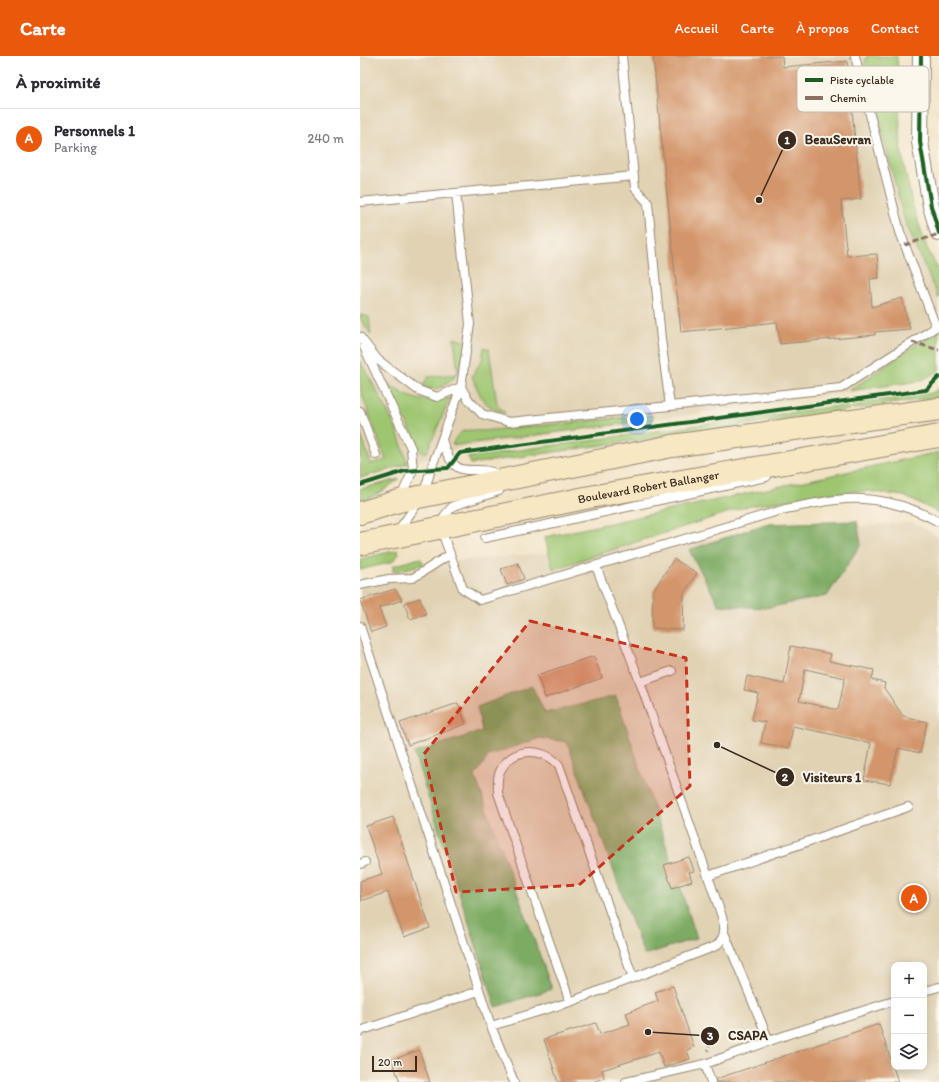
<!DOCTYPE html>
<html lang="fr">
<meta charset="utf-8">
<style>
:root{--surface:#fff;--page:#f2f2f3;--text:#2b2b33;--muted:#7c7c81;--line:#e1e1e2;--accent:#ea580c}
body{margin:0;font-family:Itim,sans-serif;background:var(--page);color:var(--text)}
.controls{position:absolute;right:12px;bottom:12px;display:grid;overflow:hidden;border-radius:8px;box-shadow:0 2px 10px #0003}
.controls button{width:36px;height:36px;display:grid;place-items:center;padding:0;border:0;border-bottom:1px solid var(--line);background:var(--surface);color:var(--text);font:20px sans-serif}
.scale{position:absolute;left:12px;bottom:10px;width:45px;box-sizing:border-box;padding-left:4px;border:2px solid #3b2a1e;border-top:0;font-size:11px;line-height:14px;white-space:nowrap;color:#3b2a1e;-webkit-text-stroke:3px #fbf7ec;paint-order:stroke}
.you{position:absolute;left:277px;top:363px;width:14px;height:14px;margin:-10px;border:3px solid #fff;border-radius:50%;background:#1a73e8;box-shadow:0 0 0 6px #1a73e833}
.badge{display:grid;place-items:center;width:26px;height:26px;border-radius:50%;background:var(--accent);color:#fff;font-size:13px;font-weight:700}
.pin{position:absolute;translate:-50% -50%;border:2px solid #fff;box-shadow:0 1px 4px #0006}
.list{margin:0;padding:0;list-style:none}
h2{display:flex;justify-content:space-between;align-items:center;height:52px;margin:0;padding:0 16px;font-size:17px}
h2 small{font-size:13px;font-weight:400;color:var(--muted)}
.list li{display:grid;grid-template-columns:26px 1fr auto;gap:12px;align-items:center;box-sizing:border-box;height:60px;padding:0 16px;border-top:1px solid var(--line)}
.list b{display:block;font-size:15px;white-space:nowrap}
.list p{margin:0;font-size:13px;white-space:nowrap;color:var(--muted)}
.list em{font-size:13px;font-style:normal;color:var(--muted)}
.icon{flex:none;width:22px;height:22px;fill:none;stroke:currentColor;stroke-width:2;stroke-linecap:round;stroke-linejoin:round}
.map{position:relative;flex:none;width:579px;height:1026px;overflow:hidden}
header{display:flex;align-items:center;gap:24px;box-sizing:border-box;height:56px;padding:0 20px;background:var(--accent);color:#fff}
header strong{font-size:19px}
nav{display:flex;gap:22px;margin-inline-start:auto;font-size:14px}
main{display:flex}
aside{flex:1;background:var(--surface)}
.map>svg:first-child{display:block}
.built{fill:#e1d2b4;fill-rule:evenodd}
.green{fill:#9ec671;stroke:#6c7848}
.forest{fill:#7eab63;stroke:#5c6a40}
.building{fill:#d3956a;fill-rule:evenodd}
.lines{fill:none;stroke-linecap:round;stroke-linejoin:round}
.lane-casing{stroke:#968671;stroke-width:10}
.street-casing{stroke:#968671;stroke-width:18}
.secondary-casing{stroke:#968671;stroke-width:24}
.path{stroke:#968671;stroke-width:2.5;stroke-dasharray:1 3;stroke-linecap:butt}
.lane{stroke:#fff;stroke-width:8}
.street{stroke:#fff;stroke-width:16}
.secondary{stroke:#f8e7c3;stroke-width:22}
.quiet{stroke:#8d6e63;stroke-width:3;stroke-dasharray:6 3;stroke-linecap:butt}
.cycleway-casing{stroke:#fbf7ec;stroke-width:6}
.cycleway{stroke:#1b5e20;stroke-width:4}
.marked{fill:#c8321e;fill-opacity:0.2;stroke:#c8321e;stroke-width:3;stroke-dasharray:8 5;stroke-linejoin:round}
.labels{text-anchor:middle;stroke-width:4;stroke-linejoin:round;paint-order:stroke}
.street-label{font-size:12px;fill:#3b2a1e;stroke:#fbf7ec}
.key{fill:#fbf7ec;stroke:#c1baae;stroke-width:1}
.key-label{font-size:11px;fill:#3b2a1e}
.leader{fill:none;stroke:#3b2a1e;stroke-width:1.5}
.callout-dot{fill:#3b2a1e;stroke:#fbf7ec;stroke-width:1.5}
.mark-label{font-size:12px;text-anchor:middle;font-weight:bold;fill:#fff}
.callout-label{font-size:13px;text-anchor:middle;font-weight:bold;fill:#3b2a1e;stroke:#fbf7ec;stroke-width:4;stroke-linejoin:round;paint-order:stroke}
</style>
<header>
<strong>Carte</strong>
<nav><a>Accueil</a><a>Carte</a><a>À propos</a><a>Contact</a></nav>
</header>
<main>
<aside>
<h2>À proximité<small></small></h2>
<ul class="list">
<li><span class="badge">A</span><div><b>Personnels 1</b><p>Parking</p></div><em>240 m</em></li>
</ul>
</aside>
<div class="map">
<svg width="579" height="1026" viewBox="0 0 579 1026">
<rect width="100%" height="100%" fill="#fbf7ec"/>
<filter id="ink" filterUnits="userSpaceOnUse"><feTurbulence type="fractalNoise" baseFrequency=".025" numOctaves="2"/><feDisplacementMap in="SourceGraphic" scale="8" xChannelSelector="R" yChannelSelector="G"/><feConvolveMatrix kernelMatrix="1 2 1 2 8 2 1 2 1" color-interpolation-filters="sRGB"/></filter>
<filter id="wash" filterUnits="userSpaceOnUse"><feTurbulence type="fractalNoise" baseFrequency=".012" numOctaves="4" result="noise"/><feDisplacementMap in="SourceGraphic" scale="16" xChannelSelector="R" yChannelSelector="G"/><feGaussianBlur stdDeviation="0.9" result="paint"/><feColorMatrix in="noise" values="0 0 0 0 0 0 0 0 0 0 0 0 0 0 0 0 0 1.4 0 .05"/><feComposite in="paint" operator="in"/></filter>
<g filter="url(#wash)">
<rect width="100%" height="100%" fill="#f1e2c4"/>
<!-- built -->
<path class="built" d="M 0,0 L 537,0 L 541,94 L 552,147 L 567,192 L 579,215 L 579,315 L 560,325 L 100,392 L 0,422 Z
M 553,466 L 579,481 L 579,1026 L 0,1026 L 0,524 L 92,505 ZM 534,909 L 564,909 L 564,1011 L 534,1011 Z"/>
<!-- green -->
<path class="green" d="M 507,0 L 537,0 L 541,94 L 552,147 L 567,192 L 579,215 L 579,243 L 544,163 L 505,7 Z
M 0,259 L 9,261 L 11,279 L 0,262 Z
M 579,273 L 579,315 L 560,325 L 489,335 Z
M 94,282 L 108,286 C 102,304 100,323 81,331 C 74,334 70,334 63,330 L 68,321 L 98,318 Z
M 124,291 L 129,293 L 137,348 L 145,357 C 123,351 120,340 112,320 L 122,304 Z
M 0,305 C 18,338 39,370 47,408 L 0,422 L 0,376 L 11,408 L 26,404 L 0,333 Z
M 27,327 C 50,344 62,347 90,342 L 67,396 L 61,396 Z
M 579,332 L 579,341 L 111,408 L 108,401 L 572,337 Z
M 293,359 L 293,364 L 97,389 L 92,388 C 101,373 104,373 121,375 Z
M 579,396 L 579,457 L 544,440 L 506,435 L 463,438 L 385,451 L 193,513 L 185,481 Z
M 39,423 C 29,430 14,444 0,444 L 0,433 Z
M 38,494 L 39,498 L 32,506 L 0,514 L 0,503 Z
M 60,502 L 64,508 L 33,516 L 33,510 Z"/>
<!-- forest -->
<path class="forest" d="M 497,465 L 501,488 L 467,540 L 405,552 L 359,549 L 329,494 L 405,468 Z
M 172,630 L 185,657 L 256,640 L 337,882 L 284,899 L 207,686 L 180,682 L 129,699 L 115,720 L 192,933 L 136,951 L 54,697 L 122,675 L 117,651 Z"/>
<g id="blocks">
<!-- building -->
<path class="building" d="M 293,0 L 422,0 L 423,11 L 487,5 L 501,143 L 481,145 L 487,200 L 517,198 L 519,222 L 510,223 L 512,251 L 542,242 L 550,273 L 515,276 L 515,279 L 420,288 L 417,266 L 321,276 Z
M 314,503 L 337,517 L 324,537 L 323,574 L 292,572 L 293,535 Z
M 158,507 L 164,523 L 147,529 L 141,513 Z
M 35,533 L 42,544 L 19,552 L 26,571 L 11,576 L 0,544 Z
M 60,542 L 66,558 L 50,563 L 44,547 Z
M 431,590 L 471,598 L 469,605 L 514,614 L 512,624 L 525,627 L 524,632 L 543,660 L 567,666 L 560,697 L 538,692 L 530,728 L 504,724 L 511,687 L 433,670 L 429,692 L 401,687 L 405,666 L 392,664 L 398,637 L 384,634 L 387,620 L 424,628 ZM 445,613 L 485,622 L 478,654 L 439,645 Z
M 234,600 L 242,622 L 185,642 L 177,619 Z
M 98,647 L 106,668 L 48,689 L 40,667 Z
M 33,761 L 70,872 L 44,881 L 28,836 L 0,845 L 0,825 L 22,818 L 6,770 Z
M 329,801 L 334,815 L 329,816 L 332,825 L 312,832 L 304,809 Z
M 313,930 L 334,991 L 327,994 L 330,1003 L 304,1011 L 299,996 L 242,1014 L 244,1022 L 232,1026 L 198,1026 L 184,983 L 236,967 L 240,978 L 270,968 L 266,957 L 298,945 L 295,936 Z
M 519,968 L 538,1026 L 356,1026 L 356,1023 Z
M 59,994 L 70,1026 L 40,1026 L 32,1004 Z"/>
</g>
</g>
<g filter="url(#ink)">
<use href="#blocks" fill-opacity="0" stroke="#968671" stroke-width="1"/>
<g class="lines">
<!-- lane casing -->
<g class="lane-casing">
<path id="lane" d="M 0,146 L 274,120
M 0,281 L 18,304 L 58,334 L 77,341 L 101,331 L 108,343 L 122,358 L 149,366 L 310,350 L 301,283 L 288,147 L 275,132 L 262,0
M 4,291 L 51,392 L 53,414 L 40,443
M 310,350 L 481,332 L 576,271 L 540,176 L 495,0
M 0,355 L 16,399
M 82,384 C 97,433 113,403 141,420
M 139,435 L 93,450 L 85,459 L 80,471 L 103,533 L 120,544 L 425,453 C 442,450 459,446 476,444 C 511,439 549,449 579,466
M 37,476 L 63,440 L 71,413 L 101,331 L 110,268 L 96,137
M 125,482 L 406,421
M 0,529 L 29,523 L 53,522 L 89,499
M 0,570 L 131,970
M 280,626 L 312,615
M 0,808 L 5,806
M 348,820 L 548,751
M 365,879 L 409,985
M 564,935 L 579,931
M 210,946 L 138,737 C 138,730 137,724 139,718 C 149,691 182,690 199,709 L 273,922
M 0,975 L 119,935
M 345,1008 L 429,978 L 534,945
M 154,1026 L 131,970 L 210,946 L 356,890 C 370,878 363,864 358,849 L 280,626 L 236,510
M 266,1026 L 345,1008 L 351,1026"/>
</g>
<!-- street casing -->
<g class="street-casing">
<path id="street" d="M 561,0 L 560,86 L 571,150 L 579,177"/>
</g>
<!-- secondary casing -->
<g class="secondary-casing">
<g id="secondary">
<path d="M 0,457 L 39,445 L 312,390 L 579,353"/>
<path id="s1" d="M 0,488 L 230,441 L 579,380"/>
</g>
</g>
<!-- path -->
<path class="path" d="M 348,995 L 353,976"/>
<!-- lane -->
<use href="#lane" class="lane"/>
<!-- street -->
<use href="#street" class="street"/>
<!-- secondary -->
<use href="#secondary" class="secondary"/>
<!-- quiet -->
<path class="quiet" d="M 545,189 L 579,178
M 552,286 L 579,294"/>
<!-- cycleway casing -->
<g class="cycleway-casing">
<path id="cycleway" d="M 561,0 L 560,86 L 571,150 L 579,177
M 0,429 L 45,415 L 88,412 L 100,397 L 566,334 L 579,321"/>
</g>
<!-- cycleway -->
<use href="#cycleway" class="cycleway"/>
</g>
</g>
<!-- marked area -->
<path class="marked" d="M 170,565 L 326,602 L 330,730 L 219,829 L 96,836 L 64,698 Z"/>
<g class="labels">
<!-- street labels -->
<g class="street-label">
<text dy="4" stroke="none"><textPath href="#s1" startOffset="294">Boulevard Robert Ballanger</textPath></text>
</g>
</g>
<!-- legend -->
<rect x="437" y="10" width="132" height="46" rx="6" class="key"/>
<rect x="445" y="22" width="18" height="4" fill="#1b5e20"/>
<rect x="445" y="40" width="18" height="4" fill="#8d6e63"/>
<g class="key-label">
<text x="470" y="28">Piste cyclable</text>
<text x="470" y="46">Chemin</text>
</g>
<!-- callouts -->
<path class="leader" d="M399 144L427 84M357 689L425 721M288 976L350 980"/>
<g class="callout-dot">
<circle cx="399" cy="144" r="4"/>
<circle cx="357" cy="689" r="4"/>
<circle cx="288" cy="976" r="4"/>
<circle cx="427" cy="84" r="10"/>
<circle cx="425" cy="721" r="10"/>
<circle cx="350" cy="980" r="10"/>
</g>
<g class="mark-label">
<text x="427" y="88">1</text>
<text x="425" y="725">2</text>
<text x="350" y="984">3</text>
</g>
<g class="callout-label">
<text x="478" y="88">BeauSevran</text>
<text x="472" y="726">Visiteurs 1</text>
<text x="388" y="984">CSAPA</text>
</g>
</svg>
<div class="controls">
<button>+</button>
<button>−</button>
<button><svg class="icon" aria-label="layers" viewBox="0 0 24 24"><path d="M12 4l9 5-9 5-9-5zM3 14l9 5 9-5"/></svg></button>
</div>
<div class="scale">20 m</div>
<div class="you"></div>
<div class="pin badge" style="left:554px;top:842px">A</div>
</div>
</main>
